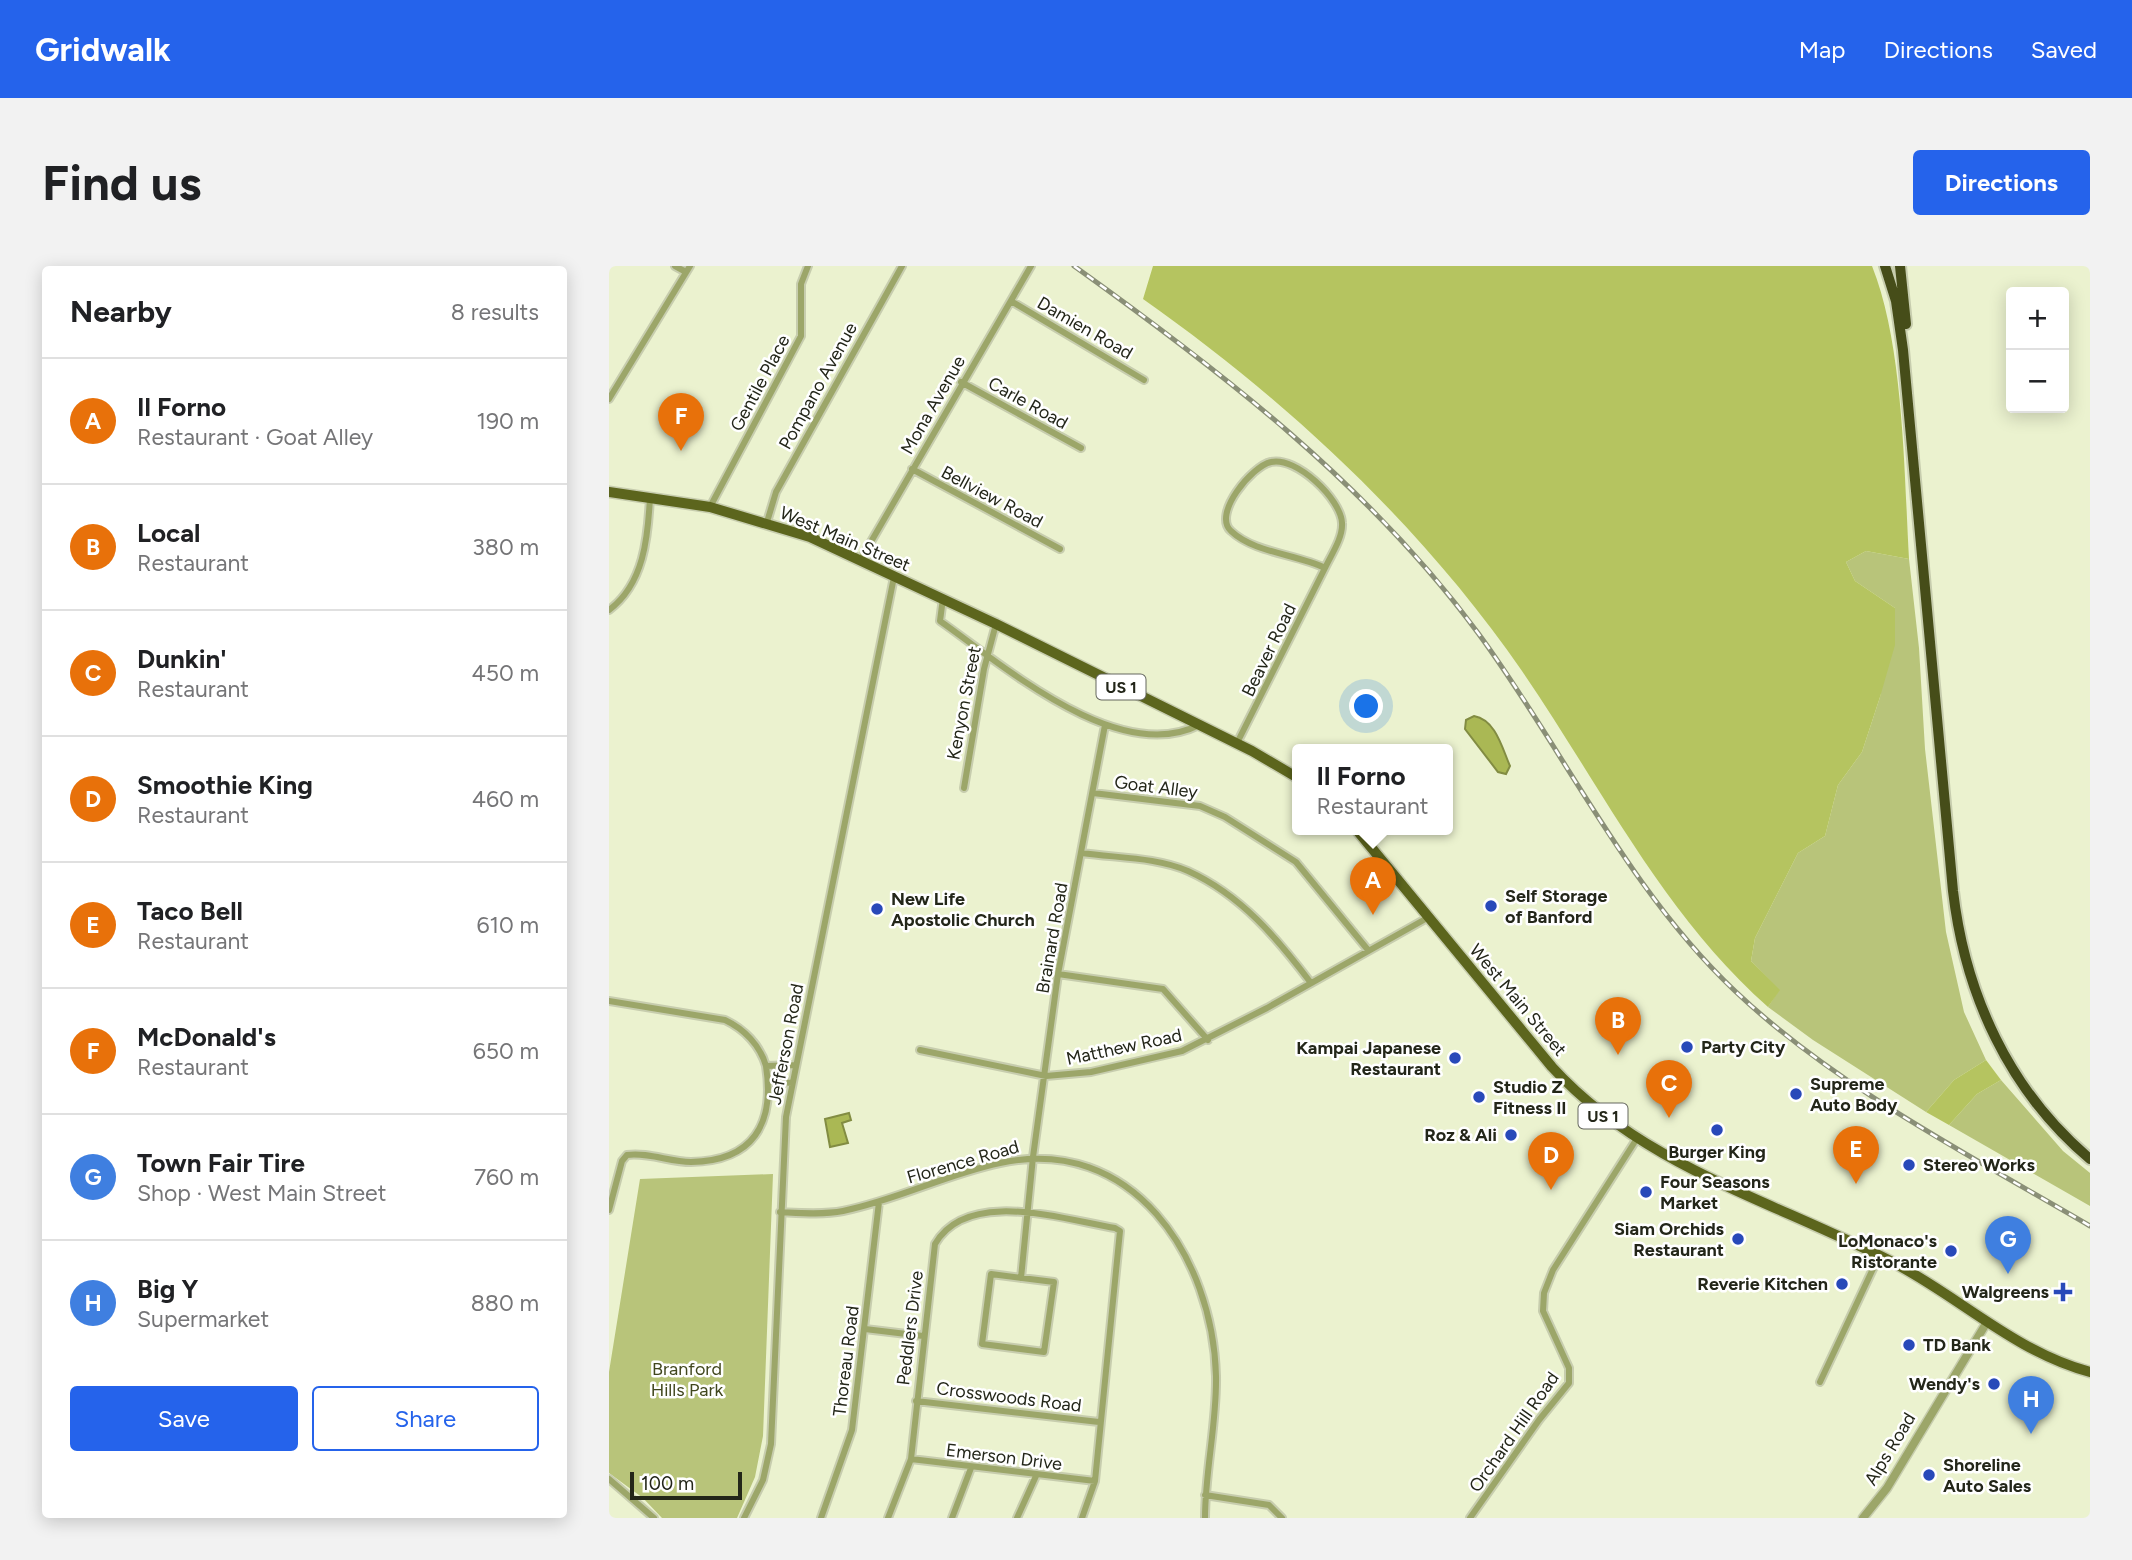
<!DOCTYPE html>
<meta charset="utf-8">
<style>
:root{--surface:#fff;--page:#f2f2f2;--text:#202124;--muted:#757577;--line:#e0e0e0;--accent:#2563eb}
body{margin:0;font-family:Figtree,sans-serif;background:var(--page);color:var(--text)}
.controls{position:absolute;right:21px;top:21px;display:grid;overflow:hidden;border-radius:7px;box-shadow:0 4px 18px #0003}
.controls button{width:63px;height:63px;display:grid;place-items:center;padding:0;border:0;border-bottom:2px solid var(--line);background:var(--surface);color:var(--text);font:35px sans-serif}
.scale{position:absolute;left:21px;bottom:18px;width:112px;box-sizing:border-box;padding-left:7px;border:4px solid #232619;border-top:0;font-size:19px;line-height:24px;white-space:nowrap;color:#232619;-webkit-text-stroke:5px #fff;paint-order:stroke}
.you{position:absolute;left:758px;top:441px;width:24px;height:24px;margin:-18px;border:5px solid #fff;border-radius:50%;background:#1a73e8;box-shadow:0 0 0 10px #1a73e833}
.badge{display:grid;place-items:center;width:46px;height:46px;border-radius:50%;background:var(--accent);color:#fff;font-size:23px;font-weight:700}
.pin{position:absolute;translate:-50% -58px;filter:drop-shadow(0 2px 4px #0008)}
.pin::after{content:'';position:absolute;top:37px;width:24px;height:21px;background:inherit;clip-path:polygon(0 0,100% 0,50% 100%)}
.popup{position:absolute;left:683px;top:478px;width:161px;height:91px;box-sizing:border-box;display:grid;place-content:center;border-radius:7px;background:var(--surface);filter:drop-shadow(0 2px 5px #0005);font-size:23px;white-space:nowrap;color:var(--muted)}
.popup b{font-size:26px;color:var(--text)}
.popup::after{content:'';position:absolute;left:50%;top:100%;margin-left:-14px;border:14px solid transparent;border-top-color:var(--surface)}
.list{margin:0;padding:0;list-style:none}
h2{display:flex;justify-content:space-between;align-items:center;height:91px;margin:0;padding:0 28px;font-size:30px}
h2 small{font-size:23px;font-weight:400;color:var(--muted)}
.list li{display:grid;grid-template-columns:46px 1fr auto;gap:21px;align-items:center;box-sizing:border-box;height:126px;padding:0 28px;border-top:2px solid var(--line)}
.list b{display:block;font-size:26px;white-space:nowrap}
.list p{margin:0;font-size:23px;white-space:nowrap;color:var(--muted)}
.list em{font-size:23px;font-style:normal;color:var(--muted)}
.actions{display:flex;gap:14px;padding:21px 28px}
.actions a{flex:1;padding:16px 0;border:2px solid var(--accent);border-radius:7px;text-align:center;font-size:24px;color:var(--accent)}
.actions .main{background:var(--accent);color:#fff}
.map{position:relative;flex:none;width:1481px;height:1252px;overflow:hidden;border-radius:7px}
header{display:flex;align-items:center;gap:42px;box-sizing:border-box;height:98px;padding:0 35px;background:var(--accent);color:#fff}
header strong{font-size:33px}
nav{display:flex;gap:38px;margin-inline-start:auto;font-size:24px}
.intro{display:flex;align-items:center;justify-content:space-between;box-sizing:border-box;height:168px;padding:0 42px}
h1{margin:0;font-size:49px}
.button{padding:18px 32px;border-radius:7px;background:var(--accent);color:#fff;font-size:24px;font-weight:700}
main{display:flex;gap:42px;padding:0 42px}
aside{flex:1;background:var(--surface);border-radius:7px;box-shadow:0 4px 18px #0003}
.map>svg:first-child{display:block}
.green{fill:#b8c47a}
.forest{fill:#b5c460}
.water{fill:#aab854;stroke:#828c42;stroke-width:2}
.lines{fill:none;stroke-linecap:round;stroke-linejoin:round}
.minor-casing{stroke:#c7cdae;stroke-width:10}
.tertiary-casing{stroke:#c7cdae;stroke-width:11}
.primary-casing{stroke:#c7cdae;stroke-width:13}
.motorway-casing{stroke:#c7cdae;stroke-width:14}
.minor{stroke:#9ca669;stroke-width:6}
.tertiary{stroke:#9ca669;stroke-width:8}
.primary{stroke:#5c651d;stroke-width:10}
.motorway{stroke:#464d19;stroke-width:10}
.rail-casing{stroke:#8a8f77;stroke-width:5}
.rail{stroke:#fff;stroke-width:2.5;stroke-dasharray:8;stroke-linecap:butt}
.poi-dot{fill:#2849b9;stroke:#fff;stroke-width:2.5}
.labels{text-anchor:middle;stroke-width:5;stroke-linejoin:round;paint-order:stroke}
.shield{fill:#fff;stroke:#65675e;stroke-width:2}
.shield-label{font-size:16px;font-weight:bold;fill:#232619}
.street-label{font-size:18px;fill:#232619;stroke:#fff}
.poi-label{font-size:18px;font-weight:bold;fill:#232619;stroke:#fff;text-anchor:start}
.park-label{font-size:18px;fill:#41471e;stroke:#fff}
</style>
<header>
<strong>Gridwalk</strong>
<nav><a>Map</a><a>Directions</a><a>Saved</a></nav>
</header>
<div class="intro"><h1>Find us</h1><a class="button">Directions</a></div>
<main>
<aside>
<h2>Nearby<small>8 results</small></h2>
<ul class="list">
<li><span class="badge" style="background:#e8710a">A</span><div><b>Il Forno</b><p>Restaurant · Goat Alley</p></div><em>190 m</em></li>
<li><span class="badge" style="background:#e8710a">B</span><div><b>Local</b><p>Restaurant</p></div><em>380 m</em></li>
<li><span class="badge" style="background:#e8710a">C</span><div><b>Dunkin'</b><p>Restaurant</p></div><em>450 m</em></li>
<li><span class="badge" style="background:#e8710a">D</span><div><b>Smoothie King</b><p>Restaurant</p></div><em>460 m</em></li>
<li><span class="badge" style="background:#e8710a">E</span><div><b>Taco Bell</b><p>Restaurant</p></div><em>610 m</em></li>
<li><span class="badge" style="background:#e8710a">F</span><div><b>McDonald's</b><p>Restaurant</p></div><em>650 m</em></li>
<li><span class="badge" style="background:#3f7fe0">G</span><div><b>Town Fair Tire</b><p>Shop · West Main Street</p></div><em>760 m</em></li>
<li><span class="badge" style="background:#3f7fe0">H</span><div><b>Big Y</b><p>Supermarket</p></div><em>880 m</em></li>
</ul>
<div class="actions"><a class="main">Save</a><a>Share</a></div>
</aside>
<div class="map">
<svg width="1481" height="1252" viewBox="0 0 1481 1252">
<rect width="100%" height="100%" fill="#ebf2cf"/>
<!-- green -->
<path class="green" d="M 1257,285 L 1300,293 L 1310,382 L 1316,483 L 1337,666 L 1355,746 L 1377,794 L 1345,814 L 1317,846 L 1204,774 L 1159,741 L 1170,724 L 1142,695 L 1146,672 L 1189,587 L 1216,570 L 1229,519 L 1253,486 L 1271,431 L 1286,342 L 1246,315 L 1237,296 Z
M 1392,814 L 1454,885 L 1481,907 L 1481,940 L 1340,859 L 1368,828 Z
M 164,908 L 154,1170 L 146,1211 L 128,1252 L 53,1252 L 34,1232 L 0,1207 L 0,1106 L 31,913 Z"/>
<!-- forest -->
<path class="forest" d="M 544,0 L 1263,0 C 1295,80 1295,206 1300,293 L 1257,285 L 1237,296 L 1246,315 L 1286,342 L 1286,379 L 1271,431 L 1253,486 L 1229,519 L 1216,570 L 1189,587 L 1146,672 L 1142,695 L 1171,724 L 1159,741 C 1053,647 992,520 913,405 C 813,260 678,134 534,33 Z
M 1377,794 L 1392,814 L 1368,828 L 1340,859 L 1317,846 L 1345,814 Z"/>
<!-- water -->
<path class="water" d="M 865,450 C 887,454 893,482 901,500 L 897,508 L 889,506 L 856,463 L 857,454 Z
M 240,847 L 242,854 L 233,857 L 239,877 L 221,881 L 216,853 Z"/>
<g class="lines">
<!-- minor casing -->
<g class="minor-casing">
<path id="minor" d="M 66,0 L 77,6
M 402,35 L 535,114
M 352,116 L 472,182
M 0,133 L 81,0
M 303,203 L 451,283
M 101,241 L 192,70 L 192,18 L 199,0
M 158,256 L 167,226 L 293,0
M 252,293 L 422,0
M 334,332 L 331,355 C 394,399 509,500 590,459
M 0,344 C 35,318 39,271 41,231
M 628,477 L 716,302 C 688,288 645,287 622,265 C 603,248 643,200 662,196 C 687,190 732,233 733,257 C 734,272 722,289 716,302
M 355,522 L 375,403 L 387,358
M 484,527 L 591,540 L 616,551 L 687,596 L 759,684
M 473,587 C 507,592 547,591 579,605 C 632,629 668,672 702,717
M 449,708 L 554,723 L 599,774
M 0,735 L 116,754 C 135,763 151,779 157,800 L 187,799
M 311,784 L 437,810 L 482,806 L 573,785 L 658,742 L 820,651
M 160,815 L 183,817
M 0,944 L 13,895 L 18,889 C 39,886 61,896 82,896 C 144,895 166,858 157,800
M 171,946 C 191,947 214,949 234,945 C 288,934 338,908 391,897 C 523,868 604,991 607,1110 C 608,1157 596,1205 596,1252
M 382,1008 L 445,1016 L 435,1086 L 373,1078 Z
M 412,1012 L 424,891 L 449,708 L 496,459
M 256,1063 L 314,1070
M 1211,1116 L 1270,990
M 307,1135 L 490,1156
M 302,1193 L 486,1215
M 0,1213 L 45,1252
M 596,1229 L 660,1239 L 673,1252
M 135,1252 L 154,1214 L 162,1178 L 177,851 L 285,311
M 212,1252 L 243,1164 L 270,936
M 279,1252 L 302,1193 L 326,978 C 358,922 453,953 506,962 L 511,965 L 486,1215 L 473,1252
M 343,1252 L 362,1202
M 408,1252 L 427,1210
M 861,1252 L 930,1154 L 960,1117 L 960,1102 L 934,1045 L 935,1027 L 944,1004 L 1027,874"/>
</g>
<!-- tertiary casing -->
<g class="tertiary-casing">
<path id="tertiary" d="M 1254,1252 L 1278,1222 L 1378,1056"/>
</g>
<!-- primary casing -->
<g class="primary-casing">
<path id="primary" d="M 0,226 L 101,241 L 201,271 L 387,358 L 643,485 L 689,512
M 747,563 L 943,801 C 1035,902 1169,936 1287,998 C 1353,1033 1407,1086 1481,1106"/>
</g>
<!-- motorway casing -->
<g class="motorway-casing">
<path id="motorway" d="M 1276,0 L 1287,35 L 1294,84 L 1344,625 C 1356,728 1400,825 1481,893
M 1291,0 L 1297,58"/>
</g>
<!-- minor -->
<use href="#minor" class="minor"/>
<!-- tertiary -->
<use href="#tertiary" class="tertiary"/>
<!-- primary -->
<use href="#primary" class="primary"/>
<!-- motorway -->
<use href="#motorway" class="motorway"/>
<!-- rail casing -->
<g class="rail-casing">
<path id="rail" d="M 465,0 C 613,106 760,219 869,367 C 955,484 1019,624 1126,725 C 1226,820 1362,890 1481,960"/>
</g>
<!-- rail -->
<use href="#rail" class="rail"/>
</g>
<!-- markers -->
<g class="poi-dot">
<circle cx="882" cy="640" r="7"/>
<circle cx="268" cy="643" r="7"/>
<circle cx="1078" cy="781" r="7"/>
<circle cx="846" cy="792" r="7"/>
<circle cx="1187" cy="828" r="7"/>
<circle cx="870" cy="831" r="7"/>
<circle cx="1108" cy="864" r="7"/>
<circle cx="902" cy="869" r="7"/>
<circle cx="1300" cy="899" r="7"/>
<circle cx="1037" cy="926" r="7"/>
<circle cx="1129" cy="973" r="7"/>
<circle cx="1342" cy="985" r="7"/>
<circle cx="1233" cy="1018" r="7"/>
<path d="M1450.5 1015.5h7v7h7v7h-7v7h-7v-7h-7v-7h7z"/>
<circle cx="1300" cy="1079" r="7"/>
<circle cx="1385" cy="1118" r="7"/>
<circle cx="1320" cy="1209" r="7"/>
</g>
<g class="labels">
<!-- shield labels -->
<g class="shield">
<rect x="487.5" y="408.5" width="49" height="25" rx="5"/>
<rect x="969.5" y="837.5" width="49" height="25" rx="5"/>
</g>
<g class="shield-label">
<text x="512" y="427">US 1</text>
<text x="994" y="856">US 1</text>
</g>
<!-- street labels -->
<g class="street-label">
<text transform="translate(476 62) rotate(30)" y="6">Damien Road</text>
<text transform="translate(151 117) rotate(-62)" y="6">Gentile Place</text>
<text transform="translate(209 120) rotate(-61)" y="6">Pompano Avenue</text>
<text transform="translate(419 137) rotate(29)" y="6">Carle Road</text>
<text transform="translate(324 139) rotate(-60)" y="6">Mona Avenue</text>
<text transform="translate(383 231) rotate(28)" y="6">Bellview Road</text>
<text transform="translate(236 273) rotate(23)" y="6">West Main Street</text>
<text transform="translate(660 384) rotate(-64)" y="6">Beaver Road</text>
<text transform="translate(355 437) rotate(-79)" y="6">Kenyon Street</text>
<text transform="translate(547 521) rotate(7)" y="6">Goat Alley</text>
<text transform="translate(443 672) rotate(-80)" y="6">Brainard Road</text>
<text transform="translate(909 734) rotate(50)" y="6">West Main Street</text>
<text transform="translate(177 778) rotate(-79)" y="6">Jefferson Road</text>
<text transform="translate(515 781) rotate(-12)" y="6">Matthew Road</text>
<text transform="translate(354 896) rotate(-16)" y="6">Florence Road</text>
<text transform="translate(301 1062) rotate(-83)" y="6">Peddlers Drive</text>
<text transform="translate(237 1095) rotate(-83)" y="6">Thoreau Road</text>
<text transform="translate(400 1131) rotate(7)" y="6">Crosswoods Road</text>
<text transform="translate(905 1166) rotate(-55)" y="6">Orchard Hill Road</text>
<text transform="translate(1281 1183) rotate(-59)" y="6">Alps Road</text>
<text transform="translate(395 1191) rotate(7)" y="6">Emerson Drive</text>
</g>
<!-- poi labels -->
<g class="poi-label">
<text x="896" y="636">Self Storage<tspan x="896" dy="21">of Banford</tspan></text>
<text x="282" y="639">New Life<tspan x="282" dy="21">Apostolic Church</tspan></text>
<text x="1092" y="787">Party City</text>
<text x="832" y="788" text-anchor="end">Kampai Japanese<tspan x="832" dy="21">Restaurant</tspan></text>
<text x="1201" y="824">Supreme<tspan x="1201" dy="21">Auto Body</tspan></text>
<text x="884" y="827">Studio Z<tspan x="884" dy="21">Fitness II</tspan></text>
<text x="888" y="875" text-anchor="end">Roz &amp; Ali</text>
<text x="1108" y="892" text-anchor="middle">Burger King</text>
<text x="1314" y="905">Stereo Works</text>
<text x="1051" y="922">Four Seasons<tspan x="1051" dy="21">Market</tspan></text>
<text x="1115" y="969" text-anchor="end">Siam Orchids<tspan x="1115" dy="21">Restaurant</tspan></text>
<text x="1328" y="981" text-anchor="end">LoMonaco's<tspan x="1328" dy="21">Ristorante</tspan></text>
<text x="1219" y="1024" text-anchor="end">Reverie Kitchen</text>
<text x="1440" y="1032" text-anchor="end">Walgreens</text>
<text x="1314" y="1085">TD Bank</text>
<text x="1371" y="1124" text-anchor="end">Wendy's</text>
<text x="1334" y="1205">Shoreline<tspan x="1334" dy="21">Auto Sales</tspan></text>
</g>
<!-- park labels -->
<g class="park-label">
<text x="78" y="1109">Branford<tspan x="78" dy="21">Hills Park</tspan></text>
</g>
</g>
</svg>
<div class="controls">
<button>+</button>
<button>−</button>
</div>
<div class="scale">100 m</div>
<div class="you"></div>
<div class="pin badge" style="left:764px;top:649px;background:#e8710a">A</div>
<div class="popup"><b>Il Forno</b>Restaurant</div>
<div class="pin badge" style="left:1009px;top:789px;background:#e8710a">B</div>
<div class="pin badge" style="left:1060px;top:852px;background:#e8710a">C</div>
<div class="pin badge" style="left:942px;top:924px;background:#e8710a">D</div>
<div class="pin badge" style="left:1247px;top:918px;background:#e8710a">E</div>
<div class="pin badge" style="left:72px;top:185px;background:#e8710a">F</div>
<div class="pin badge" style="left:1399px;top:1008px;background:#3f7fe0">G</div>
<div class="pin badge" style="left:1422px;top:1168px;background:#3f7fe0">H</div>
</div>
</main>
